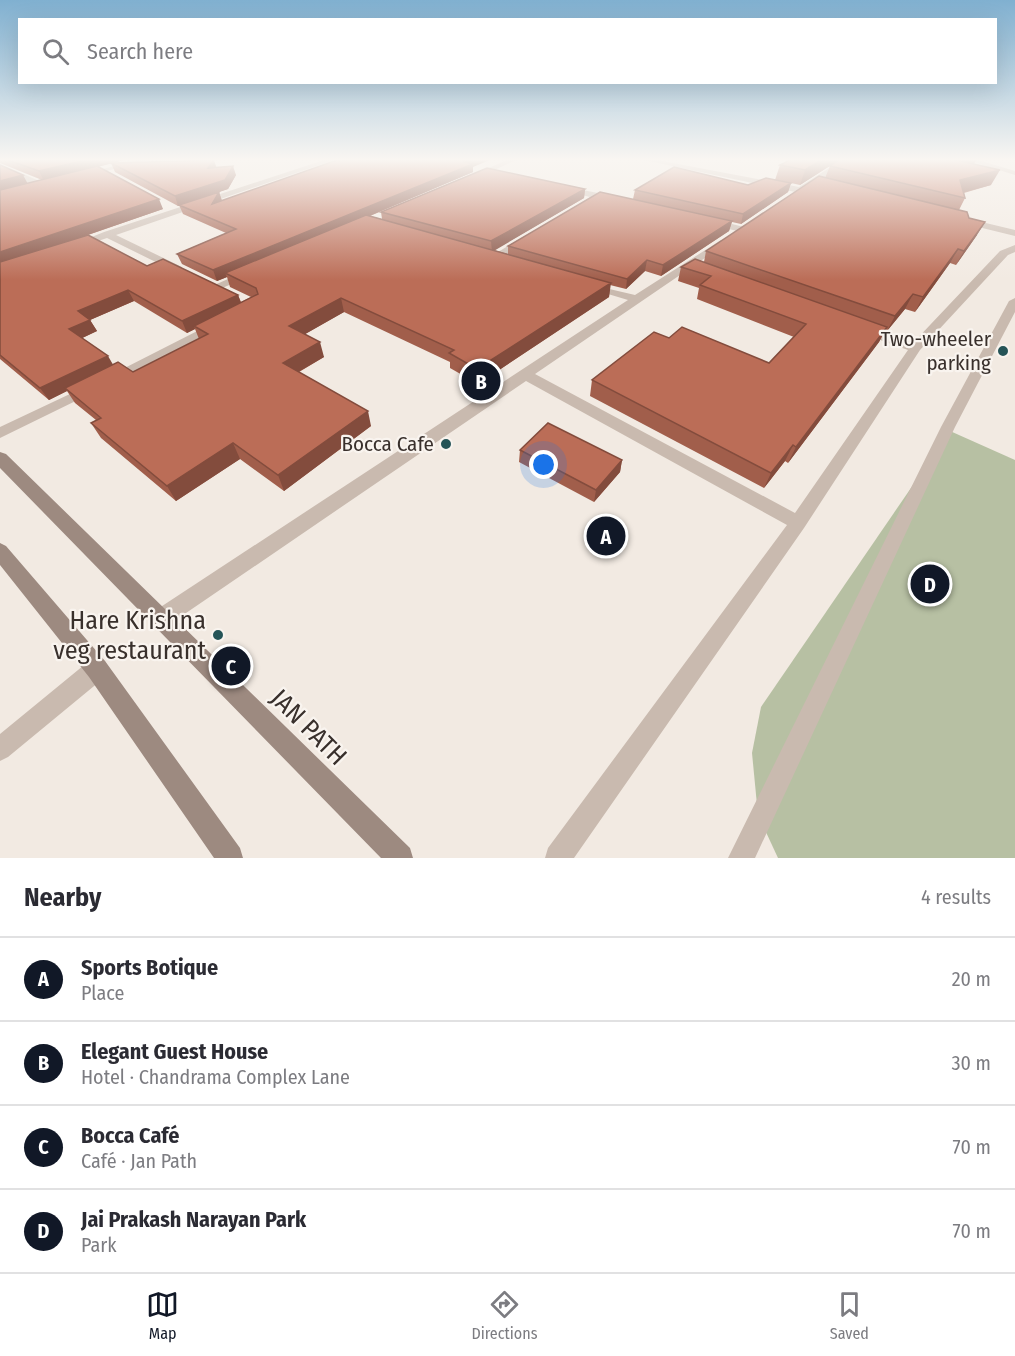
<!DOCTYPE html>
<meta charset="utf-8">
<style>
:root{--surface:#fff;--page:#f2f2f3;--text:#2b2b33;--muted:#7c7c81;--line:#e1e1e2;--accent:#111827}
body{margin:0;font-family:"Fira Sans Condensed",sans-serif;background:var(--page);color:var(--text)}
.you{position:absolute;left:544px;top:465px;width:21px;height:21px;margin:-15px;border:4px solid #fff;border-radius:50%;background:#1a73e8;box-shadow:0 0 0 9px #1a73e833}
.badge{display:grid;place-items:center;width:39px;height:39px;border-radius:50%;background:var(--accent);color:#fff;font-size:20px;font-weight:700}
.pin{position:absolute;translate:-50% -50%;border:3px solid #fff;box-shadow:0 2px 6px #0006}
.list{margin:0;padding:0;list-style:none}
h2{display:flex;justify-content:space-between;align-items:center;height:78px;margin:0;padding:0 24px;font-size:26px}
h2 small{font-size:20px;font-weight:400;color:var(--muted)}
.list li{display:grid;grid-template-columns:39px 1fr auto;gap:18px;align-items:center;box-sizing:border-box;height:84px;padding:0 24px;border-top:2px solid var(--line)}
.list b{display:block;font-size:22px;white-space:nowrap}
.list p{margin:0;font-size:20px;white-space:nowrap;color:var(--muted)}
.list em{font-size:20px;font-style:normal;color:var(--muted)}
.icon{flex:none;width:33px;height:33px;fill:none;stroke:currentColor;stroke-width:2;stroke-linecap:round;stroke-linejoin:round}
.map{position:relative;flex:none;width:1015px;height:858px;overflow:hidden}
.search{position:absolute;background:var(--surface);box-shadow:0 6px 24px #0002;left:18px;right:18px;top:18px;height:66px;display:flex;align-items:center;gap:15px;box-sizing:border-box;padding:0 21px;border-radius:0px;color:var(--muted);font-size:22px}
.sheet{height:414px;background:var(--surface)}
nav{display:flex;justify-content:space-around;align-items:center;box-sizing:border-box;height:84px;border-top:2px solid var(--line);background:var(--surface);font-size:16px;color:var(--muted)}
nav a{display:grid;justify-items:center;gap:3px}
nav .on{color:var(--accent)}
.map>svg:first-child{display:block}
.green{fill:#b7c0a3}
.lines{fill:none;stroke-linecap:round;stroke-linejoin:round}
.street{fill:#c9baaf;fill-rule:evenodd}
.secondary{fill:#9d8a80;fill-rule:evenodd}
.wall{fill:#a15e4b;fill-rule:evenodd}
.shaded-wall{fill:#834c3d}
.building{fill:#bb6d57;stroke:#834c3d;stroke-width:1.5}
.poi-dot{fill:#255457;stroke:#f9f4ef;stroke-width:2}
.labels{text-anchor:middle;stroke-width:4.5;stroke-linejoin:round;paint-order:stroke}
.poi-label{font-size:21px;fill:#39302c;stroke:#f9f4ef;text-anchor:end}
.near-poi-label{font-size:26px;fill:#39302c;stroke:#f9f4ef;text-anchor:end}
.near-street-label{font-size:26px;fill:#39302c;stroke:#f9f4ef}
</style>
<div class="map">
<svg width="1015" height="858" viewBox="0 0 1015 858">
<rect width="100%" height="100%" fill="#f2eae2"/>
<!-- green -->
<path class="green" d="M 950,431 L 1015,460 L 1015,858 L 778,858 L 758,815 L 752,753 L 761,707 Z"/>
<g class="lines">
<!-- street -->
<path class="street" d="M 137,160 L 148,160 L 84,177 L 80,175 Z
M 324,160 L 334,160 L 116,235 L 182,267 L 182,271 L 174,271 L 107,238 L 77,248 L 72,245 L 104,232 Z
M 507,160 L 516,160 L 475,179 L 468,177 Z
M 644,160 L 657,160 L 799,187 L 842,160 L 851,160 L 800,193 Z
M 967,160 L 978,160 L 1015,171 L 1015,175 Z
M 0,164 L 44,183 L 45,185 L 38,187 L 0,169 Z
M 562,186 L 598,193 L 602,196 L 582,208 L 578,205 L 590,197 L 562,190 Z
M 965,218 L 1015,230 L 1015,236 L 962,223 L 960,221 Z
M 712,219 L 744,227 L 746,229 L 741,232 L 709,224 L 709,220 Z
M 523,237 L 531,239 L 497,260 L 488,258 Z
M 721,240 L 726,243 L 724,245 L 535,374 L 795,513 L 908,350 L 858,332 L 858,326 L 866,326 L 913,343 L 1000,251 L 1015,245 L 1015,252 L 1008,255 L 920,350 L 804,528 L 574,858 L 545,858 L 548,848 L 787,525 L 526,381 L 167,626 L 160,628 L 153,626 L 150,619 L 153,612 L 628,300 L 588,288 L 588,284 L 635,295 Z
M 246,271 L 250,272 L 250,276 L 220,289 L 216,290 L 210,287 Z
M 1015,298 L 1015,312 L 955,427 L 755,858 L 728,858 L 941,427 L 1009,301 Z
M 215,322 L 219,323 L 219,329 L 115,382 L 105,382 L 103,379 Z
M 89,385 L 96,389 L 94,392 L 0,438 L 0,427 Z
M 97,658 L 105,661 L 108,669 L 105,677 L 8,757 L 0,761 L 0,734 L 89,661 Z"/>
<!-- secondary -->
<path class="secondary" d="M 0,452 L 6,454 L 410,848 L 413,858 L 381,858 L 0,468 Z
M 0,543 L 6,546 L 105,661 L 240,848 L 243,858 L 214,858 L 89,677 L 0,565 Z"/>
</g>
<!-- wall -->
<path class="wall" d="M 0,160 L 124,160 L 97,167 L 163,209 L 88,235 L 147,266 L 238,295 L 241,302 L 251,297 L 230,287 L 227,277 L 217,281 L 182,264 L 177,254 L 226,233 L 183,214 L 179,205 L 190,202 L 178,206 L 115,172 L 111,163 L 216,167 L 236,175 L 228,189 L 219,192 L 222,201 L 340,161 L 473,167 L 473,172 L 370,216 L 382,219 L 381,212 L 585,189 L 584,198 L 494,250 L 508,254 L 508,246 L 633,199 L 635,190 L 748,185 L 775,180 L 780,165 L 839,160 L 800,185 L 791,183 L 788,192 L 741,224 L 732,222 L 729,231 L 661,276 L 645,271 L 626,289 L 610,285 L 609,297 L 478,384 L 450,368 L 450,362 L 344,312 L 305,334 L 324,357 L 299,372 L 371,426 L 284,491 L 240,459 L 176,501 L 101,438 L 91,423 L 96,420 L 75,403 L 67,391 L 49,400 L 0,359 L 0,165 L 28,183 L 42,180 L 0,163 ZM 134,301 L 187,333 L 195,329 L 199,339 L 133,372 L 113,365 L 82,338 L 97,331 L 90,320 Z
M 976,160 L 974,164 L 991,185 L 964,193 L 965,198 L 959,210 L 969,218 L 977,235 L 956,265 L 950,263 L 915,312 L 905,309 L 887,331 L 885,330 L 879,342 L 788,463 L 785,461 L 764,488 L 590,396 L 592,380 L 669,338 L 769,363 L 794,337 L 697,299 L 699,288 L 678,281 L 681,267 L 704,262 L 706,251 L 825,178 L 830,166 Z
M 520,450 L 622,460 L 620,472 L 594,502 L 519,462 Z"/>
<!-- shaded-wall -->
<path class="shaded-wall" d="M 86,160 L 124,160 L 44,181 L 39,171 Z
M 214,160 L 217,169 L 208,168 Z
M 471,160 L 490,160 L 473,167 L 473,172 L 230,275 L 225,273 L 227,277 L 217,281 L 213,270 Z
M 821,160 L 839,160 L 800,185 L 805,170 Z
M 964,160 L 976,160 L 974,164 L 961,161 Z
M 233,166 L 236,175 L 228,189 L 219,192 L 222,201 L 212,204 L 219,192 L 178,206 L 175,196 Z
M 1000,170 L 991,185 L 954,195 L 960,180 Z
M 23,175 L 28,184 L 0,192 L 0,181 Z
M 791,183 L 788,192 L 741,224 L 743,214 Z
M 585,189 L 584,198 L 492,252 L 491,241 Z
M 159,199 L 163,209 L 0,265 L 0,252 Z
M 732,221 L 729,231 L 661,276 L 663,265 Z
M 985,222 L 977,235 L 956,265 L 964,251 Z
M 958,249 L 950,263 L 915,312 L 923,297 Z
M 647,260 L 645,271 L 626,289 L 627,279 Z
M 611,283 L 609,297 L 478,384 L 477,369 Z
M 128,290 L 134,301 L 90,320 L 97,331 L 76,341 L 69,329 L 78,311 Z
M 913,294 L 905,309 L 887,331 L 895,316 Z
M 238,295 L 242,306 L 194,326 L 195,329 L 187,333 L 182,321 Z
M 341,298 L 344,312 L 293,341 L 289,326 Z
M 887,327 L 879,342 L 788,463 L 796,447 Z
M 320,342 L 324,357 L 288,378 L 283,363 Z
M 108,356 L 115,368 L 65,388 L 67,391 L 49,400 L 40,388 Z
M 368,411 L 371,426 L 284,491 L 278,475 Z
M 233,443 L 240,459 L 176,501 L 167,486 Z
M 793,445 L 785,461 L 764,488 L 771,473 Z
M 622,460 L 620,472 L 594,502 L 596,490 Z"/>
<!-- building -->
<path class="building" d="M 8,160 L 86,160 L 39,171 Z
M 214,160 L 208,168 L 233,166 L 225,180 L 175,196 L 111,163 Z
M 337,160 L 340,161 L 343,160 L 471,160 L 465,162 L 473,164 L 213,270 L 177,254 L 236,229 L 179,205 L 219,192 L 212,204 Z
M 790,160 L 821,160 L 805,170 L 780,165 Z
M 839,160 L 964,160 L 961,161 L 1000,170 L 960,180 L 965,198 L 830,166 Z
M 0,165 L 23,175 L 0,181 Z
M 97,166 L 159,199 L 0,252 L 0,190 Z
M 674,167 L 748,185 L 766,178 L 791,183 L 743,214 L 635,190 Z
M 487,168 L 585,189 L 491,241 L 381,212 Z
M 819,176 L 967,212 L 969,218 L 985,222 L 964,251 L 958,249 L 923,297 L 913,294 L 895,316 L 706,251 Z
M 600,192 L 732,221 L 663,265 L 647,260 L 627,279 L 508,246 Z
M 366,215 L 611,283 L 477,369 L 449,353 L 454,350 L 341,298 L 289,326 L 320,342 L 283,363 L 368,411 L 278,475 L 233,443 L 167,486 L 91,423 L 101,418 L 65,388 L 118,362 L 133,372 L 208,334 L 194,326 L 258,294 L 256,288 L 225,273 Z
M 88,235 L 147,266 L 163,259 L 238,295 L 182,321 L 128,290 L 78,311 L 90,320 L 69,329 L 108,356 L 40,388 L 0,355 L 0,262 Z
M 695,259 L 887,327 L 796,447 L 793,445 L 771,473 L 592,380 L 654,332 L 669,338 L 682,327 L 769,363 L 806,324 L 700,285 L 711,276 L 681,267 Z
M 548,423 L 622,460 L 596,490 L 520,450 Z"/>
<!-- sky -->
<linearGradient id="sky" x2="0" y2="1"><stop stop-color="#80b0d0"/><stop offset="0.57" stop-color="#f9f6f2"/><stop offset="1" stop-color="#f9f6f2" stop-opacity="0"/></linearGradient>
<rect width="1015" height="280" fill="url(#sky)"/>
<!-- markers -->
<g class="poi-dot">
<circle cx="1003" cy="351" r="6"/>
<circle cx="446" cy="444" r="6"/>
<circle cx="218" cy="635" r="6"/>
</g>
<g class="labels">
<!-- poi labels -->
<g class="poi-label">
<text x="991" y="346">Two-wheeler<tspan x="991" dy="24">parking</tspan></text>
<text x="434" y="451">Bocca Cafe</text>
</g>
<!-- near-poi labels -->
<g class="near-poi-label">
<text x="206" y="629">Hare Krishna<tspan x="206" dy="30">veg restaurant</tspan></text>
</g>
<!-- near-street labels -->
<g class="near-street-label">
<text transform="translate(309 727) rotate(45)" y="9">JAN PATH</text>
</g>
</g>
</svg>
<div class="you"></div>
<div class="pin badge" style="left:606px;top:536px">A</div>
<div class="pin badge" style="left:481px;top:381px">B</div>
<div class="pin badge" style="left:231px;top:666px">C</div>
<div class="pin badge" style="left:930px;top:584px">D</div>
<div class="search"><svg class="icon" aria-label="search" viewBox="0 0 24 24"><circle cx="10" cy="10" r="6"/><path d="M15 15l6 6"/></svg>Search here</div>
</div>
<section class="sheet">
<h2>Nearby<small>4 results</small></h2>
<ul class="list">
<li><span class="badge">A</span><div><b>Sports Botique</b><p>Place</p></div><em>20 m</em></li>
<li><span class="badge">B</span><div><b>Elegant Guest House</b><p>Hotel · Chandrama Complex Lane</p></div><em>30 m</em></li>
<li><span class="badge">C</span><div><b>Bocca Café</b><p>Café · Jan Path</p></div><em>70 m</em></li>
<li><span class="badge">D</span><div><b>Jai Prakash Narayan Park</b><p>Park</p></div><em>70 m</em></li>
</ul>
</section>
<nav>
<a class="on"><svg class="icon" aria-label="map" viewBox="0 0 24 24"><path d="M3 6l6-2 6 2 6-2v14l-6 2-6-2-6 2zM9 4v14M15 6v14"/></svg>Map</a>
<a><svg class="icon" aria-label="directions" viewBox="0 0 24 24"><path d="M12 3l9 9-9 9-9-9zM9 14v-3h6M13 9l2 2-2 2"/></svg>Directions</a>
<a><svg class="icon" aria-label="saved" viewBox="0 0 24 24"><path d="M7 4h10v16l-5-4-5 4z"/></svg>Saved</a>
</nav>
